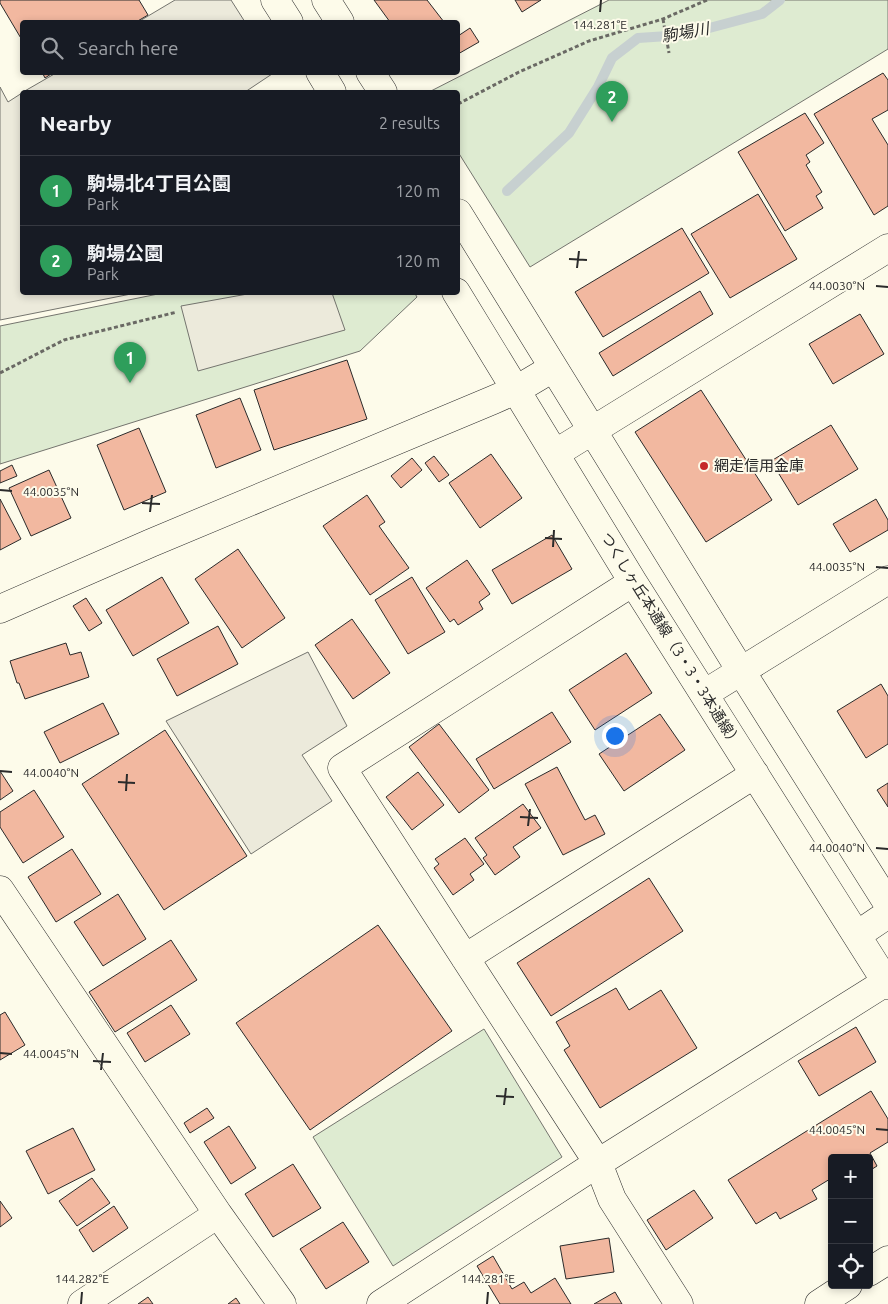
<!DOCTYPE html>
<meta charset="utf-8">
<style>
:root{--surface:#171b24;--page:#242831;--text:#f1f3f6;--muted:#9ea1a6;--line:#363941;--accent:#1a73e8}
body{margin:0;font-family:Ubuntu,"Noto Sans JP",sans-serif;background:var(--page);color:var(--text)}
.controls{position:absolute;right:15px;bottom:15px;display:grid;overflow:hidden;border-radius:5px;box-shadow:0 2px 8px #0003}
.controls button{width:45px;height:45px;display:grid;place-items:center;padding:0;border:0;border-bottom:1px solid var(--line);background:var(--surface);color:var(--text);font:25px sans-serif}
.you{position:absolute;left:614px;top:735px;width:18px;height:18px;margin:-12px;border:4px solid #fff;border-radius:50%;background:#1a73e8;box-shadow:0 0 0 8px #1a73e833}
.badge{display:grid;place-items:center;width:32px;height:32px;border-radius:50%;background:var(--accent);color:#fff;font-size:16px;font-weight:700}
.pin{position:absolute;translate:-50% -41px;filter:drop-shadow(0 1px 2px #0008)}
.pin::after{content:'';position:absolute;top:26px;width:18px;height:15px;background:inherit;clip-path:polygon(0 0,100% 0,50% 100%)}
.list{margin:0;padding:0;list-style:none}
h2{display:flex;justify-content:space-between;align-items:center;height:65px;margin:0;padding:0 20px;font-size:21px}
h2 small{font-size:16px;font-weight:400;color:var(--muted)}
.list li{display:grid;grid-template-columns:32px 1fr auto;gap:15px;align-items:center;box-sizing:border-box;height:70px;padding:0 20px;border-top:1px solid var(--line)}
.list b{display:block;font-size:19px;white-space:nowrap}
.list p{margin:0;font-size:16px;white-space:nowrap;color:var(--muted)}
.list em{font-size:16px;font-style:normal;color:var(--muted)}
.icon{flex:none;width:28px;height:28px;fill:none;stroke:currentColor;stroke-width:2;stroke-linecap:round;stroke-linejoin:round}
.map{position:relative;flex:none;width:888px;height:1304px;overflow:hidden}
.search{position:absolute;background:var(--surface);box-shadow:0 2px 8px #0003;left:20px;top:20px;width:440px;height:55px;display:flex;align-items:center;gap:12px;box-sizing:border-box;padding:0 18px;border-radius:5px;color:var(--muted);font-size:19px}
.panel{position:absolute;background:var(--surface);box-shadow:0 2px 8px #0003;left:20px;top:90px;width:440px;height:205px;border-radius:5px}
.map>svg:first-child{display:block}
.green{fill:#deebd1;stroke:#74746e}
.parking{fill:#eceadb;stroke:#74746e}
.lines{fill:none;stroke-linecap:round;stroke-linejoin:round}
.stream{stroke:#c7d0d0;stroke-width:10}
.building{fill:#f2b8a0;stroke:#2b2b2b}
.minor-casing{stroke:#2b2b2b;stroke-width:29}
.path{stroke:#6a6964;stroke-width:3;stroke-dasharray:4 2.5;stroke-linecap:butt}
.minor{stroke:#fdfbea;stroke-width:28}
.ticks{fill:none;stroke:#2b2b2b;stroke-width:2}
.poi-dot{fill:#c62828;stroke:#fdfbea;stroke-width:2}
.labels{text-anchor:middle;stroke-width:4;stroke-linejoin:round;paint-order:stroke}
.poi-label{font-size:15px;fill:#2b2b2b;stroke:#fdfbea;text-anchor:start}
.street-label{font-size:15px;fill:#2b2b2b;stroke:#fdfbea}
.water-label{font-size:16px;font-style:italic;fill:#2b2b2b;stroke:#fdfbea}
.ticks-label{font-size:12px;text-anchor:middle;fill:#2b2b2b;stroke:#fdfbea;stroke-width:4;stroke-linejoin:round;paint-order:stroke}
</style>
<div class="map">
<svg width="888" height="1304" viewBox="0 0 888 1304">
<rect width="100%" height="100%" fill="#fdfbea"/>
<!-- green -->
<path class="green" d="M 609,0 L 888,0 L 888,49 L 530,267 L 458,152 L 458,92 L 429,92 Z
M 414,292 L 417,297 L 360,351 L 0,464 L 0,326 L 163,293 Z
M 484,1029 L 562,1157 L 393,1266 L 313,1137 Z"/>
<!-- parking -->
<path class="parking" d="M 175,0 L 231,0 L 245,22 L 138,22 Z
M 275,72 L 245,92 L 23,92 L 56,73 Z
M 0,87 L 8,102 L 22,93 L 22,292 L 136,293 L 0,320 Z
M 253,293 L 332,293 L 345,330 L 198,371 L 181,306 Z
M 308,652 L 347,726 L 302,755 L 332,801 L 251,854 L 166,721 Z"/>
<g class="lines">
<!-- stream -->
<path class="stream" d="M 507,191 L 569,133 L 598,87 L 612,58 L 638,38 L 683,35 L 762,14 L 780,0"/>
</g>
<!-- building -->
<path class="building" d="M 0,0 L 139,0 L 148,15 L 136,22 L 22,22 L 22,40 L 0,3 Z
M 374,0 L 427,0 L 444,22 L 390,22 Z
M 515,0 L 541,0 L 522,12 Z
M 470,28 L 479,42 L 458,54 L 458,36 Z
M 42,72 L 54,72 L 45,78 Z
M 883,73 L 888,80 L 888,110 L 872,119 L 888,145 L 888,206 L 874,215 L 814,114 Z
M 805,113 L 824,143 L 806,155 L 810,162 L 806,165 L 822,192 L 816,196 L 823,208 L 785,231 L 738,152 Z
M 758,194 L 797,259 L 730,298 L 691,234 Z
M 682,228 L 709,273 L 603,337 L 575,292 Z
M 700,291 L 713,314 L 613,376 L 599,353 Z
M 860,314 L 884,354 L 833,384 L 809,344 Z
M 347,360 L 367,419 L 274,450 L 254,390 Z
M 701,390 L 772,500 L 706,542 L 635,432 Z
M 240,398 L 261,450 L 216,468 L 196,415 Z
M 831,425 L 858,469 L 798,505 L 771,461 Z
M 139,428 L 166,492 L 124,510 L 97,445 Z
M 491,454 L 522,498 L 480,528 L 449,483 Z
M 434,456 L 449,475 L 439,482 L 425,463 Z
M 412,458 L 422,470 L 401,488 L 391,476 Z
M 12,465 L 17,476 L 0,483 L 0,471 Z
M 49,470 L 71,518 L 31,536 L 9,488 Z
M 367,495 L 385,522 L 379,526 L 409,568 L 370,595 L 323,526 Z
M 0,499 L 21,539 L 0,550 Z
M 876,499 L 888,520 L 888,530 L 850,552 L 833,524 Z
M 552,535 L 572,569 L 512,604 L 492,570 Z
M 238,549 L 285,618 L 242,648 L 195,579 Z
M 467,560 L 490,594 L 479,602 L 483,609 L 458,625 L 454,619 L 450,622 L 426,588 Z
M 162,577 L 189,623 L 133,656 L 106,610 Z
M 412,577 L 445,632 L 408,654 L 375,600 Z
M 86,598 L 102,623 L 89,631 L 73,606 Z
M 352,619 L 390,673 L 353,699 L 315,645 Z
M 218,626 L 238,664 L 177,696 L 157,659 Z
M 66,643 L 70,655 L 81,652 L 89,677 L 25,699 L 19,683 L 17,683 L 10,661 Z
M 626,653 L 652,693 L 595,730 L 569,690 Z
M 881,684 L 888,696 L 888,744 L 866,758 L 837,711 Z
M 103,703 L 119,734 L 60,763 L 44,732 Z
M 552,712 L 571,742 L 494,789 L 476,759 Z
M 660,714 L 685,750 L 624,791 L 599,754 Z
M 439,724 L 489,790 L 459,813 L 409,747 Z
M 165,730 L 247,856 L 164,910 L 82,784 Z
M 557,767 L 585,820 L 595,815 L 605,834 L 563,855 L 525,784 Z
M 0,771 L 13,791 L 0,800 Z
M 418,772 L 444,805 L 412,830 L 386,797 Z
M 888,783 L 888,807 L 877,790 Z
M 34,790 L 64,837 L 23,863 L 0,827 L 0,812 Z
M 523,804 L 541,828 L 513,847 L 520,857 L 495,875 L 483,858 L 487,855 L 475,838 Z
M 465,838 L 484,864 L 470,874 L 474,880 L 453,895 L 434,868 L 439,864 L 435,859 Z
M 72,849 L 101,894 L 56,922 L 28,877 Z
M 649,878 L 683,931 L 551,1016 L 517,963 Z
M 118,894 L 146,939 L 103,966 L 74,922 Z
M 378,925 L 452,1031 L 310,1130 L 236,1023 Z
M 171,940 L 197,980 L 115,1032 L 89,992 Z
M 616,988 L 629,1010 L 661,990 L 697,1048 L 600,1108 L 564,1050 L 570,1046 L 556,1022 Z
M 171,1005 L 190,1034 L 145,1062 L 127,1033 Z
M 5,1012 L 25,1045 L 0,1060 L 0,1015 Z
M 856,1027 L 876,1062 L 819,1096 L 798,1061 Z
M 871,1091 L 888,1119 L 888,1142 L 870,1153 L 877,1166 L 869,1171 L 869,1158 L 832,1158 L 832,1182 L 830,1179 L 812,1190 L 817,1199 L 780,1219 L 776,1212 L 756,1224 L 728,1180 Z
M 207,1108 L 214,1118 L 190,1133 L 184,1123 Z
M 229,1126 L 256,1168 L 231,1184 L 204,1142 Z
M 73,1128 L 95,1170 L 48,1194 L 26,1151 Z
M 293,1164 L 321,1208 L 273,1237 L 245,1194 Z
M 92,1178 L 110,1203 L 77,1226 L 59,1201 Z
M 694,1190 L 713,1218 L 666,1250 L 647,1220 Z
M 0,1201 L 12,1218 L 0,1227 Z
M 114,1206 L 128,1228 L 93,1252 L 79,1230 Z
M 343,1222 L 369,1262 L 326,1289 L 300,1249 Z
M 609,1238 L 614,1272 L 566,1279 L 560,1246 Z
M 493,1256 L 512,1289 L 524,1282 L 531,1293 L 555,1278 L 571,1304 L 500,1304 L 477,1266 Z
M 615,1292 L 622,1304 L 594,1304 Z
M 148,1297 L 153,1304 L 138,1304 Z
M 236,1298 L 240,1304 L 228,1304 Z"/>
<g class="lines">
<!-- minor casing -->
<g class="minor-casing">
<path id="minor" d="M 275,0 L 289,22
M 326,0 L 340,22
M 320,72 L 332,92
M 370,72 L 383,92
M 458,213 L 741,671 L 888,904
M 456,292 L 633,582 L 888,985
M 556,453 L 888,248
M 633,582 L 342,768 L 598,1163 L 612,1199 L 679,1304
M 0,609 L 151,543 L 493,400 L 516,390 L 553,368
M 704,694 L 888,580
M 0,890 L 218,1214 L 282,1304
M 857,935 L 888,914
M 465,958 L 755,774
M 869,1272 L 888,1260
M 82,1304 L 218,1214
M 381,1304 L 598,1163 L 886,982
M 819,1304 L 848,1285"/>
</g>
<!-- path -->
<path class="path" d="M 663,19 L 669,53
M 458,104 L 519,72 L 589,41 L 663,19 L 707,0
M 0,373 L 64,340 L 177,312"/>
<!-- minor -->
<use href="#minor" class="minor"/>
</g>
<!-- ticks -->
<path class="ticks" d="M 600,12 L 601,0M 569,259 L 587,260M 577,268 L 579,251M 876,286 L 888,287M 0,490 L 12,491M 142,503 L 160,504M 150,512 L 152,495M 545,538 L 562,539M 553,547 L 554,530M 876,567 L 888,568M 0,771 L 12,772M 118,782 L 135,783M 126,791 L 127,774M 520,817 L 538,818M 528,826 L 530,809M 876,848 L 888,849M 0,1053 L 12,1054M 93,1061 L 111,1062M 101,1070 L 103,1053M 496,1096 L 514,1097M 504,1105 L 506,1088M 876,1129 L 888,1130M 81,1304 L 82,1292M 487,1304 L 488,1292"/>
<!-- markers -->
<circle class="poi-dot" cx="704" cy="466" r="5"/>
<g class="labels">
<!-- poi labels -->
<g class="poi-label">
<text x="714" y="471">網走信用金庫</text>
</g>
<!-- street labels -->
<g class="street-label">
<text transform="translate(671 640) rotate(58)" y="5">つくしヶ丘本通線（3・3・3本通線）</text>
</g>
<!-- water labels -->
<g class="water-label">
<text transform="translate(685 32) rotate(-10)" y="6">駒場川</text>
</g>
</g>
<g class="ticks-label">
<text x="600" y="29">144.281°E</text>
<text x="837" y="290">44.0030°N</text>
<text x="51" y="496">44.0035°N</text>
<text x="837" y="571">44.0035°N</text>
<text x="51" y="777">44.0040°N</text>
<text x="837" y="852">44.0040°N</text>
<text x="51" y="1058">44.0045°N</text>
<text x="837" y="1134">44.0045°N</text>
<text x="82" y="1283">144.282°E</text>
<text x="488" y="1283">144.281°E</text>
</g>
</svg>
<div class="controls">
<button>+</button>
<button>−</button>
<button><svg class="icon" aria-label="locate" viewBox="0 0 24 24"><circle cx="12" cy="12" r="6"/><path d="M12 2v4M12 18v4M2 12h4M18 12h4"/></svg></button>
</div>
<div class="you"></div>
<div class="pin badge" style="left:130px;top:383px;background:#2e9e5b">1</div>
<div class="pin badge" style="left:612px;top:122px;background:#2e9e5b">2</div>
<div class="search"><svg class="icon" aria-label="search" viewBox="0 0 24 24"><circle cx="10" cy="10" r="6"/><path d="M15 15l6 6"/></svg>Search here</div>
<section class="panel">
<h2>Nearby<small>2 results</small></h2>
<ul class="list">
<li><span class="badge" style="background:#2e9e5b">1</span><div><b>駒場北4丁目公園</b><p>Park</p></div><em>120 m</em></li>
<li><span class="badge" style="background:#2e9e5b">2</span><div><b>駒場公園</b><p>Park</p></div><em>120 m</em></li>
</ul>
</section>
</div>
